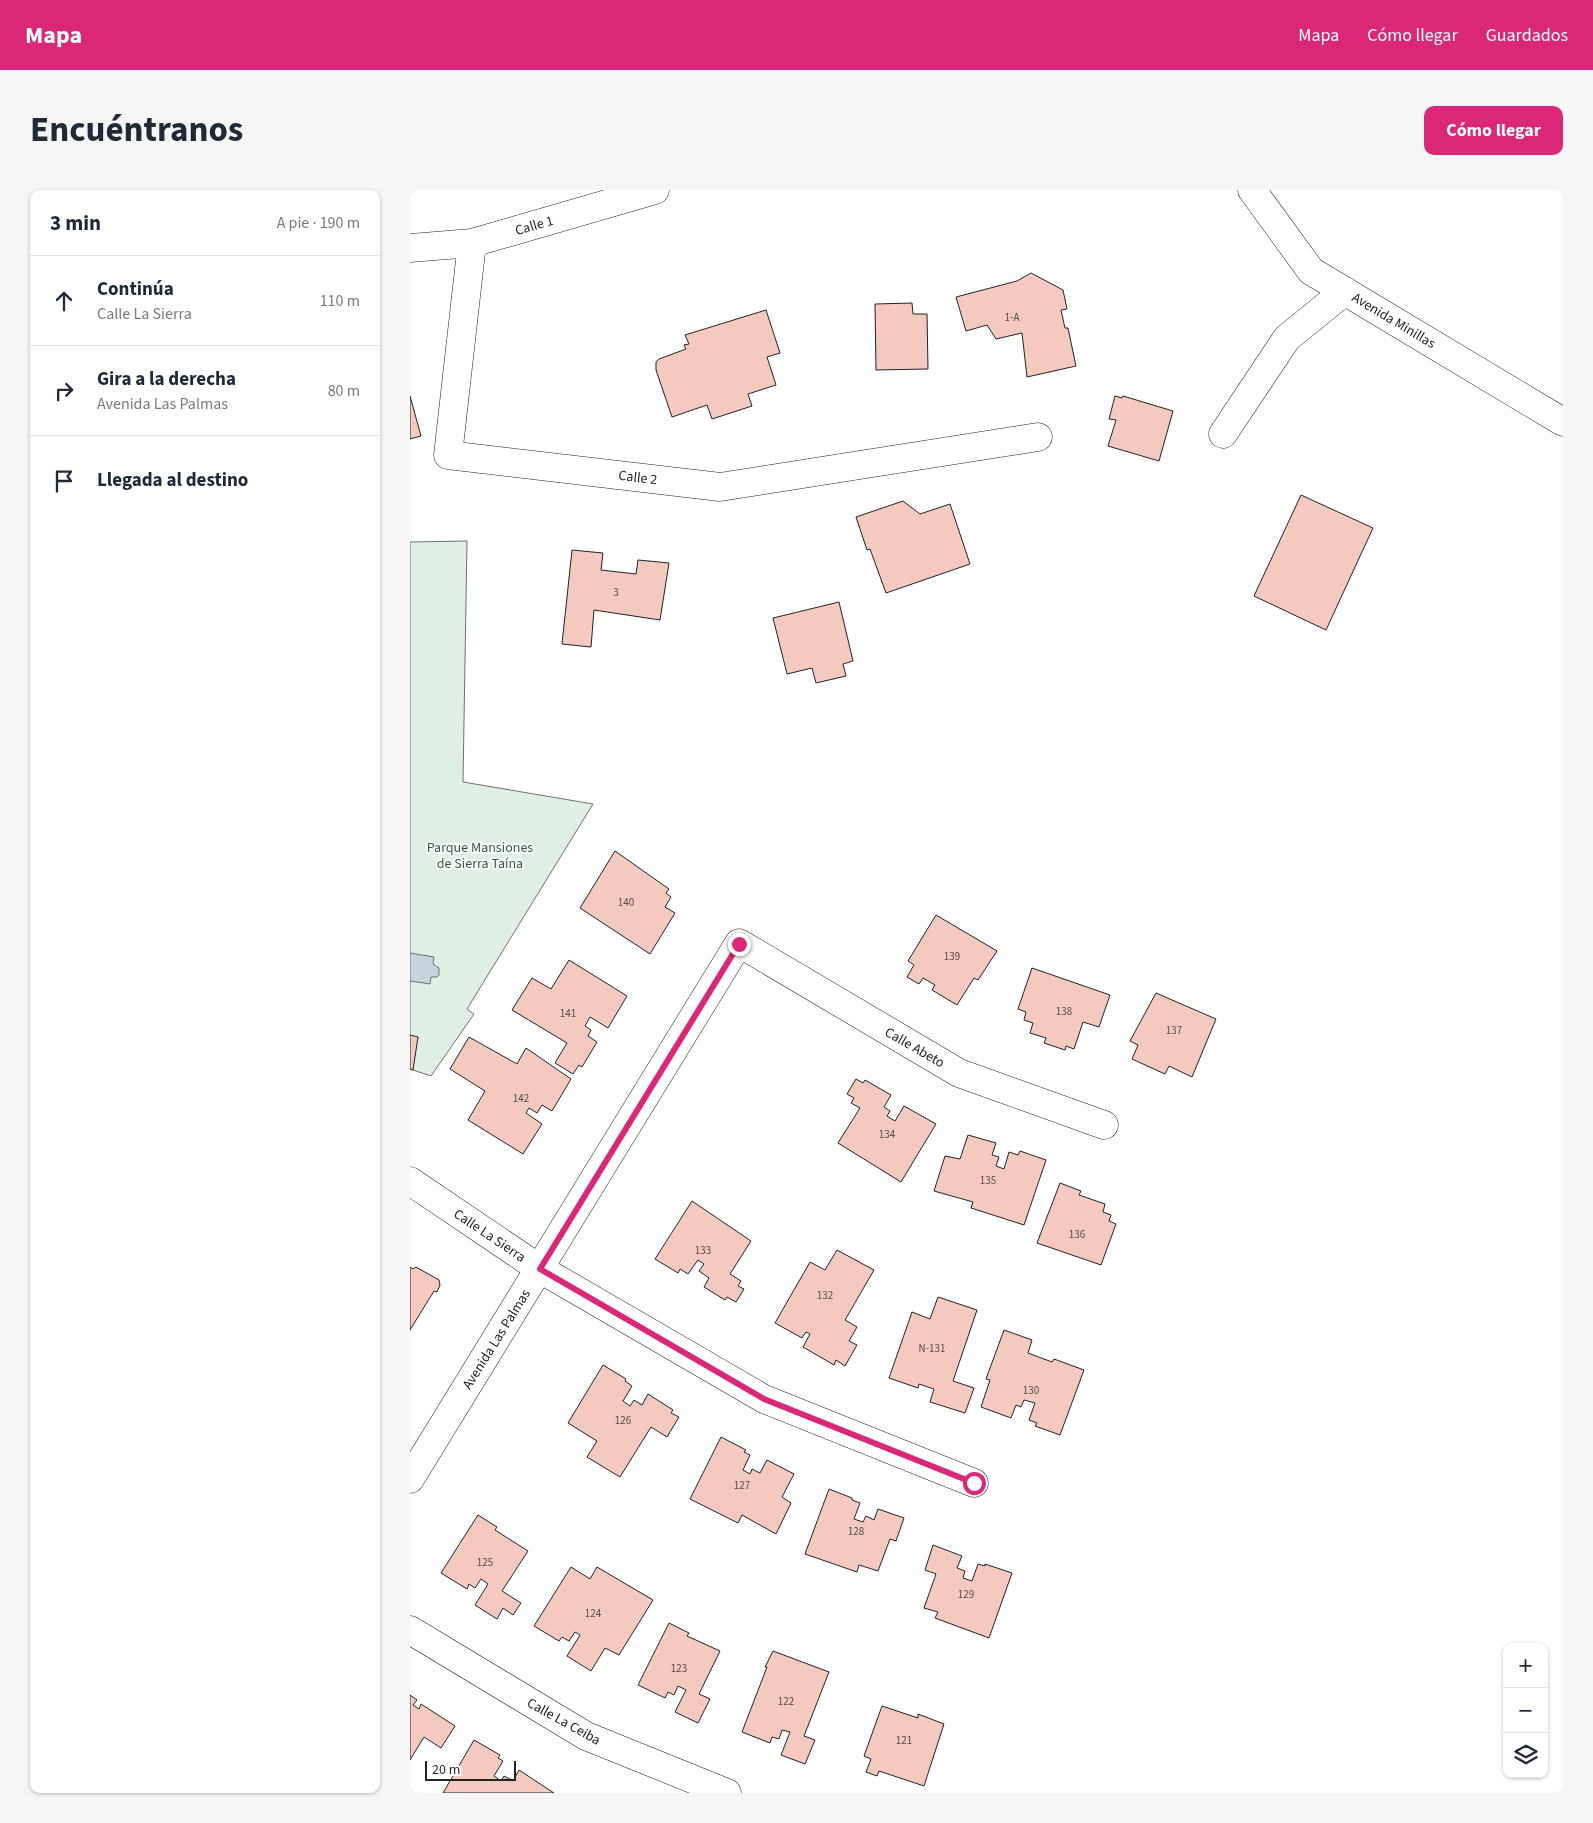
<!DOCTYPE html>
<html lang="es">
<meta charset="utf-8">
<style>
:root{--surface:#fff;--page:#f6f6f7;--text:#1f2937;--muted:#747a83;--line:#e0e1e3;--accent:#db2777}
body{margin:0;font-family:"Source Sans 3",sans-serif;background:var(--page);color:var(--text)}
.controls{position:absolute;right:15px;bottom:15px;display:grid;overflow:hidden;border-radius:10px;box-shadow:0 1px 4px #0004}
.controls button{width:45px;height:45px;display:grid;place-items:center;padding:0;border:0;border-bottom:1px solid var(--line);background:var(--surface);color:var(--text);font:25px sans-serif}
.scale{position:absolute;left:15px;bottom:12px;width:91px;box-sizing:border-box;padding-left:5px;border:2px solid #222;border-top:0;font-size:14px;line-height:18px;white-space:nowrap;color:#222;-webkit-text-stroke:4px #fff;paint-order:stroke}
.stop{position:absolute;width:15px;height:15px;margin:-11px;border:4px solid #db2777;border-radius:50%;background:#fff}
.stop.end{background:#db2777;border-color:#fff;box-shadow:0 1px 5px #0008}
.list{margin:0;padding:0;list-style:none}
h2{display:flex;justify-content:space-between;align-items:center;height:65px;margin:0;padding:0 20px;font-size:21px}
h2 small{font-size:16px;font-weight:400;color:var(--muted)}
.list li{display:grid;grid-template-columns:32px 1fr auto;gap:15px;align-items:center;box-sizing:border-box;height:90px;padding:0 20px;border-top:1px solid var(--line)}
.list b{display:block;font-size:19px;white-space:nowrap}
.list p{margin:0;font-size:16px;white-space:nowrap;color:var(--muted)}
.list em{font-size:16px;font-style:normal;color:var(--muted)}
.icon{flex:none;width:28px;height:28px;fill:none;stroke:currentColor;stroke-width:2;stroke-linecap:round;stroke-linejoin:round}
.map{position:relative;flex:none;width:1153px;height:1603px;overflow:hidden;border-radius:10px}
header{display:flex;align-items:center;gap:30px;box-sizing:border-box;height:70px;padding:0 25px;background:var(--accent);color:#fff}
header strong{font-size:24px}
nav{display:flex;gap:28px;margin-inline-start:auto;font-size:18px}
.intro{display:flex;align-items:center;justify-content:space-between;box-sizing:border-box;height:120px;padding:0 30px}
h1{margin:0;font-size:35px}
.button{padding:12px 22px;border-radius:10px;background:var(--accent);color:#fff;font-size:18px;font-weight:700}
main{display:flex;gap:30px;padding:0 30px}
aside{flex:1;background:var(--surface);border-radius:10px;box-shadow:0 1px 4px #0004}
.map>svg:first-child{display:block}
.green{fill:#e0efe3;stroke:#6f6f6f}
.water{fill:#c7d3dd;stroke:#6f6f6f}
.building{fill:#f3c9c0;stroke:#222}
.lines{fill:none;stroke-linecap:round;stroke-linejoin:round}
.minor-casing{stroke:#222;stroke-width:29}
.minor{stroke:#fff;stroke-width:28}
.route{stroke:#db2777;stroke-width:6}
.labels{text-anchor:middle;stroke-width:4;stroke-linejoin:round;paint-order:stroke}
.number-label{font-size:11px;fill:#564c4a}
.street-label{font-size:14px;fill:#222;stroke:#fff}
.park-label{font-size:14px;fill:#2f5e38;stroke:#fff}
</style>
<header>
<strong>Mapa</strong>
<nav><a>Mapa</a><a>Cómo llegar</a><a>Guardados</a></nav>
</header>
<div class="intro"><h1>Encuéntranos</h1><a class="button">Cómo llegar</a></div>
<main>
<aside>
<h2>3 min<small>A pie · 190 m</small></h2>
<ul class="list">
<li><svg class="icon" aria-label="ahead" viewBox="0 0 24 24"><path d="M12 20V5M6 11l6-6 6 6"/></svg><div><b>Continúa</b><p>Calle La Sierra</p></div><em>110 m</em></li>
<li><svg class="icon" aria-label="right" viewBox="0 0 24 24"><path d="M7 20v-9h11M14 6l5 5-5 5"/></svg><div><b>Gira a la derecha</b><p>Avenida Las Palmas</p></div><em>80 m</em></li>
<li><svg class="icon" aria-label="arrive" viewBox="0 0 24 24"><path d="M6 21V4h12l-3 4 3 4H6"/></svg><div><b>Llegada al destino</b></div></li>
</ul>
</aside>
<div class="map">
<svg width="1153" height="1603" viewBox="0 0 1153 1603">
<rect width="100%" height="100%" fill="#fff"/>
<!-- green -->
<path class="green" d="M 57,351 L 53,592 L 183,614 L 57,819 L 64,824 L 21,886 L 0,879 L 0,352 Z"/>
<!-- water -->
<path class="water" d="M 0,763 L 24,767 L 23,774 L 29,778 L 29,785 L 27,787 L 21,787 L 20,794 L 0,791 Z"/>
<!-- building -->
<path class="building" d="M 621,83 L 653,100 L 657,119 L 651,120 L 655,138 L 658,138 L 666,176 L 617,187 L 612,143 L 586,149 L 577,135 L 556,141 L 546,107 L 607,91 Z
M 502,113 L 503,124 L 517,124 L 518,179 L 466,180 L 465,114 Z
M 356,120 L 370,163 L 357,167 L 366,195 L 338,204 L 342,216 L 302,229 L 297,215 L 262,227 L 246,180 L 246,172 L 249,169 L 276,159 L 274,155 L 279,154 L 275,145 Z
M 0,206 L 11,246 L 0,249 Z
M 705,206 L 712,208 L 713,206 L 763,221 L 749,271 L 698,256 L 706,230 L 699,229 Z
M 891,305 L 963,338 L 916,440 L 844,406 Z
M 493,311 L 510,324 L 540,314 L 560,374 L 476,403 L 460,359 L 457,360 L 446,327 Z
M 162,360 L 193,363 L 191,380 L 226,384 L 228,370 L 259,373 L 250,430 L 184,420 L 181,457 L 152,454 Z
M 429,412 L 443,471 L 433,474 L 436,486 L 406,493 L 402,478 L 377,484 L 363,428 Z
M 205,661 L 259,699 L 256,703 L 261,707 L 255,717 L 265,723 L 240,764 L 170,718 Z
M 526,725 L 587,761 L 568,790 L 564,788 L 547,815 L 522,800 L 525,795 L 513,788 L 509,794 L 497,787 L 504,775 L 498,771 Z
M 159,770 L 217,806 L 198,838 L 180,827 L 175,836 L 181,840 L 178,846 L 187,852 L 172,877 L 169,875 L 163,884 L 145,873 L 157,853 L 102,820 L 122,788 L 141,799 Z
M 622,778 L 700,805 L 689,837 L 673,832 L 664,859 L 656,856 L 655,860 L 634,853 L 636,848 L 620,843 L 623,833 L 614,830 L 616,822 L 608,819 Z
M 746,803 L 806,829 L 782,887 L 759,876 L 755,884 L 722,869 L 728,855 L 720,851 Z
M 0,845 L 8,847 L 3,880 L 0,879 Z
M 59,847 L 107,874 L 116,858 L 161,889 L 142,921 L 132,915 L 127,923 L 119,918 L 116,923 L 132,934 L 113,964 L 58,930 L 75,901 L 40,879 Z
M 446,889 L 453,893 L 455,890 L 481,905 L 474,917 L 480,921 L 477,926 L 485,931 L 494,916 L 526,934 L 491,992 L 428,953 L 450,918 L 441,913 L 444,908 L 437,904 Z
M 558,945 L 586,953 L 582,965 L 589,967 L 586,976 L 594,979 L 599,962 L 608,965 L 610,961 L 636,970 L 614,1035 L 561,1018 L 563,1012 L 524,1001 L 535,966 L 550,969 Z
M 650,993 L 671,1001 L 669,1005 L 695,1014 L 693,1022 L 701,1025 L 699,1031 L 706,1034 L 691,1075 L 627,1053 Z
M 282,1011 L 341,1051 L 320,1084 L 331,1091 L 328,1096 L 334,1099 L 326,1112 L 317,1107 L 315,1110 L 294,1097 L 299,1088 L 289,1081 L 294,1074 L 288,1070 L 278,1084 L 270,1079 L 268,1083 L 245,1069 Z
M 427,1060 L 464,1080 L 435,1130 L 447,1137 L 439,1151 L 447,1155 L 435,1176 L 426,1170 L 424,1175 L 393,1157 L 400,1144 L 396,1142 L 392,1148 L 365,1133 L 400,1072 L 415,1080 Z
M 0,1077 L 3,1079 L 6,1077 L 29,1090 L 30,1095 L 27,1102 L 24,1101 L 0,1140 Z
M 528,1107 L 567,1120 L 543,1191 L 564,1198 L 555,1223 L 520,1212 L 524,1199 L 509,1194 L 508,1198 L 479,1188 L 502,1122 L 520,1129 Z
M 594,1140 L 622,1150 L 618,1163 L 642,1172 L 644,1169 L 674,1180 L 650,1245 L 625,1236 L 627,1233 L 619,1230 L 625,1213 L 614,1210 L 611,1217 L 606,1215 L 601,1228 L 571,1217 L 580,1190 L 576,1189 Z
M 193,1175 L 216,1189 L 215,1191 L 222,1196 L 213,1211 L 220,1216 L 224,1210 L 232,1215 L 238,1204 L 263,1220 L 261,1223 L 269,1227 L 257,1247 L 241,1237 L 210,1287 L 177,1267 L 187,1251 L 158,1233 Z
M 311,1247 L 336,1260 L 334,1262 L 340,1265 L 333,1280 L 340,1284 L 342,1279 L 350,1283 L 357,1270 L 384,1284 L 372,1307 L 381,1313 L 366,1344 L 332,1325 L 328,1333 L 280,1309 Z
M 419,1299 L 442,1308 L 442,1310 L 450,1313 L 444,1329 L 453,1332 L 456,1326 L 464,1330 L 468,1319 L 494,1328 L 486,1351 L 480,1349 L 468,1381 L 449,1375 L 447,1382 L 395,1364 Z
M 68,1325 L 87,1337 L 85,1340 L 118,1361 L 92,1401 L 111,1413 L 103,1425 L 93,1418 L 87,1429 L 65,1415 L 78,1394 L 71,1389 L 65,1398 L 59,1394 L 57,1399 L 31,1383 Z
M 523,1355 L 552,1366 L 547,1378 L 555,1381 L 553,1388 L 562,1391 L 568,1374 L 575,1376 L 575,1374 L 602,1383 L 579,1448 L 525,1428 L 528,1422 L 514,1418 L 526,1384 L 515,1380 Z
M 161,1377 L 180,1389 L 187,1377 L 243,1410 L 209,1465 L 195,1458 L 181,1481 L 157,1466 L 170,1445 L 165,1442 L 159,1451 L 152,1447 L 149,1451 L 124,1436 Z
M 259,1433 L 279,1443 L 277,1446 L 310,1461 L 289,1504 L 300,1509 L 288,1533 L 265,1522 L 276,1500 L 268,1496 L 264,1505 L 258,1502 L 255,1508 L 228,1495 Z
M 363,1461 L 419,1482 L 394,1546 L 405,1550 L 395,1574 L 371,1565 L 380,1542 L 372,1540 L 369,1549 L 362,1547 L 360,1553 L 332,1542 L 357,1477 L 355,1477 Z
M 0,1505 L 7,1510 L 3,1515 L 9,1519 L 11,1514 L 45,1536 L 31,1558 L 14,1547 L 0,1570 Z
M 472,1516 L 508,1528 L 508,1524 L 534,1534 L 514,1596 L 469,1581 L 467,1586 L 456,1582 L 461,1569 L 454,1566 Z
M 64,1550 L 90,1565 L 88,1568 L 93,1571 L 84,1586 L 91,1591 L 94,1586 L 103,1591 L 109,1580 L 144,1603 L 33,1603 Z"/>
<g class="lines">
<!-- minor casing -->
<g class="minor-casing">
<path id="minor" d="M 842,0 L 901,81 L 1153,232
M 62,53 L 38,265 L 310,297 L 628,247
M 0,58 L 62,53 L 245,0
M 813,244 L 877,148 L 935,101
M 0,991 L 130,1079 L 354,1209 L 564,1293
M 0,1289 L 329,753 L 549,883 L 694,935
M 0,1440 L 176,1546 L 317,1603"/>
</g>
<!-- minor -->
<use href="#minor" class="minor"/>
</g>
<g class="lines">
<!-- route -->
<path class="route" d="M 329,754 L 130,1079 L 354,1209 L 564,1293"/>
</g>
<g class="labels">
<!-- number labels -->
<g class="number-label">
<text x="602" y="131">1-A</text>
<text x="206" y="406">3</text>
<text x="216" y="716">140</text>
<text x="542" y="770">139</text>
<text x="654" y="825">138</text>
<text x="158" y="827">141</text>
<text x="764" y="844">137</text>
<text x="111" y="912">142</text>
<text x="477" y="948">134</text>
<text x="578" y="994">135</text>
<text x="667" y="1048">136</text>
<text x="293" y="1064">133</text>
<text x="415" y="1109">132</text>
<text x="522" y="1162">N-131</text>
<text x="621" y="1204">130</text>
<text x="213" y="1234">126</text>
<text x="332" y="1299">127</text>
<text x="446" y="1345">128</text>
<text x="75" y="1376">125</text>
<text x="556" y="1408">129</text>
<text x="183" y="1427">124</text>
<text x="269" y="1482">123</text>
<text x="376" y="1515">122</text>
<text x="494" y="1554">121</text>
</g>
<!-- street labels -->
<g class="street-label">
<text transform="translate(124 35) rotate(-16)" y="5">Calle 1</text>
<text transform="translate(984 130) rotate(31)" y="5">Avenida Minillas</text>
<text transform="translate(228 287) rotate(7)" y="5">Calle 2</text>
<text transform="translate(505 857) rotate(30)" y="5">Calle Abeto</text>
<text transform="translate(80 1045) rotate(34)" y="5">Calle La Sierra</text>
<text transform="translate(86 1149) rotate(-58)" y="5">Avenida Las Palmas</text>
<text transform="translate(154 1531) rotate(29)" y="5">Calle La Ceiba</text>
</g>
<!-- park labels -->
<g class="park-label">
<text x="70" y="662">Parque Mansiones<tspan x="70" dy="16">de Sierra Taína</tspan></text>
</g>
</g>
</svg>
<div class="controls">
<button>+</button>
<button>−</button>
<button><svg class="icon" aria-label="layers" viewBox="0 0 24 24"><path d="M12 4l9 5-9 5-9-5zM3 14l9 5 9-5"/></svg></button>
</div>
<div class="scale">20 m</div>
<div class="stop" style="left:564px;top:1293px"></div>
<div class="stop end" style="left:329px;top:754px"></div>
</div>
</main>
